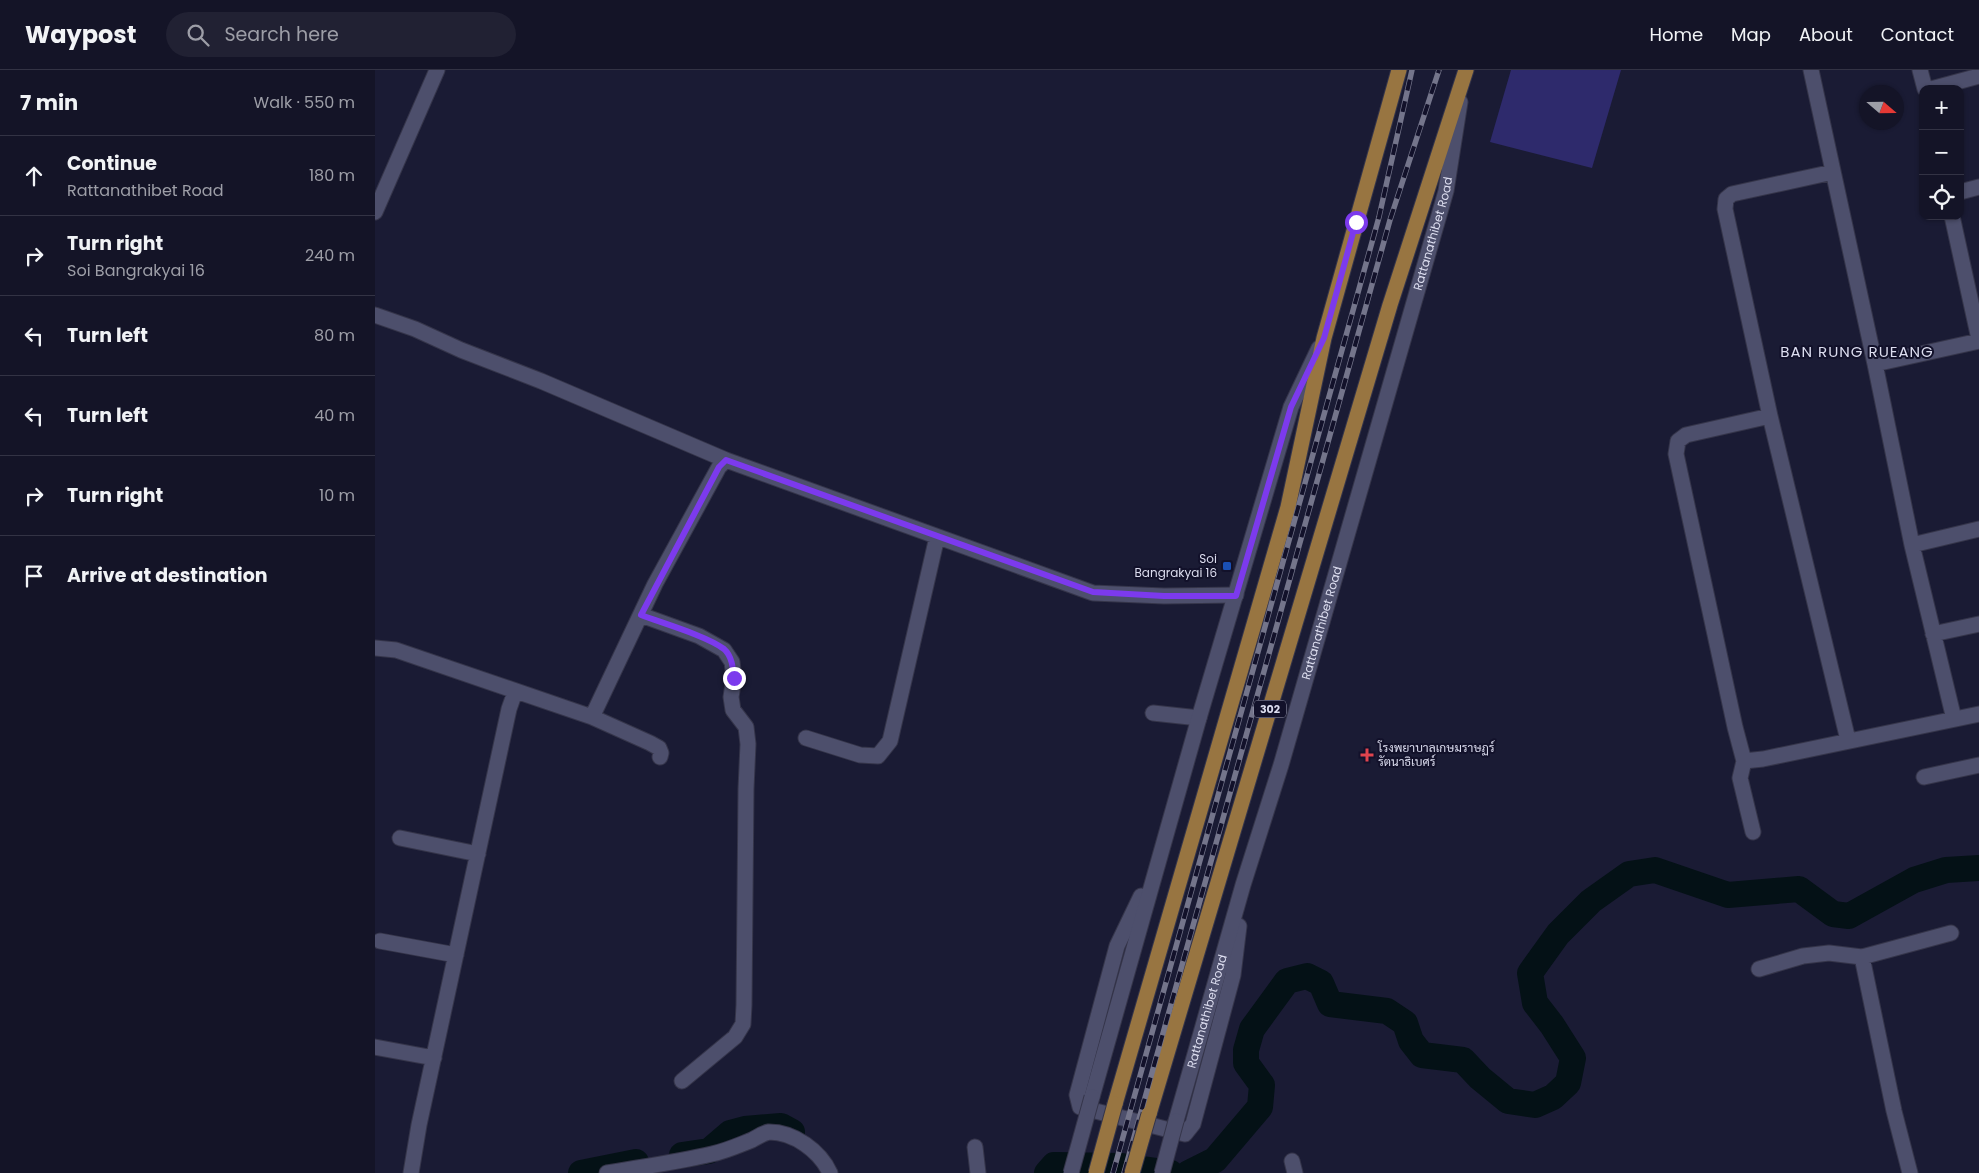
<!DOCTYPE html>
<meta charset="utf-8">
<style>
:root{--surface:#141427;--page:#212133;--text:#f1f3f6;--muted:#9d9ea7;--line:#334}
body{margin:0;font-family:Poppins,Sarabun,sans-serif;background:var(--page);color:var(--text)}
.controls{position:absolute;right:15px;top:15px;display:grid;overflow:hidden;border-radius:10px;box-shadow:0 1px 4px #0004}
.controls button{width:45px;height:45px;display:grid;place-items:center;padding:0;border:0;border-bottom:1px solid var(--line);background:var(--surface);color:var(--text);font:25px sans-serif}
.compass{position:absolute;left:1484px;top:15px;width:45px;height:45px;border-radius:50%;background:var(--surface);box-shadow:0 1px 4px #0004;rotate:110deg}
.stop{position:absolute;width:15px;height:15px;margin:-11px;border:4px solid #7c3aed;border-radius:50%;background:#fff}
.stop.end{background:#7c3aed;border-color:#fff;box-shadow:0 1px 5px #0008}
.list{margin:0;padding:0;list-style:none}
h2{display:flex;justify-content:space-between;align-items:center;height:65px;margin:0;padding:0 20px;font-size:21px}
h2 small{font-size:16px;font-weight:400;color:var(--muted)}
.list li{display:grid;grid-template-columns:32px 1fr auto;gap:15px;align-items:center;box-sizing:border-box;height:80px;padding:0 20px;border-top:1px solid var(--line)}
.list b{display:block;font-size:19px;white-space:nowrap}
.list p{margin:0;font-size:16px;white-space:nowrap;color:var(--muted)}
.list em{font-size:16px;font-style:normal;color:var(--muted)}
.icon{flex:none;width:28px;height:28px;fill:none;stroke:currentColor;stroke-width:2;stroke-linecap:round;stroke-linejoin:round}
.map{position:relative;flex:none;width:1604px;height:1103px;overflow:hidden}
header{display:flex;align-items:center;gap:30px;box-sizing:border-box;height:70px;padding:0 25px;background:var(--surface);border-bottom:1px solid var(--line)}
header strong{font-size:24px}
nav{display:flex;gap:28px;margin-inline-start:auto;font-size:18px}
.search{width:350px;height:45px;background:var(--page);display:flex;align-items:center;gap:12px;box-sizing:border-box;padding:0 18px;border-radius:28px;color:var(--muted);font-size:19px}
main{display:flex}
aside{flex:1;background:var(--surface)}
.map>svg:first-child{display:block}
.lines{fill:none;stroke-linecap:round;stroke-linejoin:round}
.river{stroke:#041116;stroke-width:26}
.building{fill:#2e2a6c}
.street-casing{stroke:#35354a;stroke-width:17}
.secondary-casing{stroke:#35354a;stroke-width:17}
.primary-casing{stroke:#35354a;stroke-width:17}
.street{stroke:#4d4f6c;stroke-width:15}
.secondary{stroke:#4d4f6c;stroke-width:15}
.primary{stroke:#987541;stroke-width:15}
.rail-casing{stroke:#74758b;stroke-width:5.5}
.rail{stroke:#12112a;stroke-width:4;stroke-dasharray:11;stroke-linecap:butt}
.secondary-bridge-casing{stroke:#35354a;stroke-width:17;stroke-linecap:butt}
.primary-bridge-casing{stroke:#35354a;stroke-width:17;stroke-linecap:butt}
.secondary-bridge{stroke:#4d4f6c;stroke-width:15}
.primary-bridge{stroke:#987541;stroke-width:15}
.route{stroke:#7c3aed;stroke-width:6}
.transit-dot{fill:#1a4fb4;stroke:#12112a;stroke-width:2}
.health-dot{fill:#e0444e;stroke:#12112a;stroke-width:2}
.labels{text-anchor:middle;stroke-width:4;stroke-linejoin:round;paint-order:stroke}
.shield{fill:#12112a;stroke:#9fa0b4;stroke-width:1}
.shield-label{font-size:11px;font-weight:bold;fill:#dcddef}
.street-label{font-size:12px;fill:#dcddef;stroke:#12112a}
.poi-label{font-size:12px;fill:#dcddef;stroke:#12112a;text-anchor:end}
.quarter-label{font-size:15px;letter-spacing:1px;fill:#dcddef;stroke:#12112a}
</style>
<header>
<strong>Waypost</strong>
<div class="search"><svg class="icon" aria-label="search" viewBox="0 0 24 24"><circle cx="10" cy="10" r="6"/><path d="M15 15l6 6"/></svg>Search here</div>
<nav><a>Home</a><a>Map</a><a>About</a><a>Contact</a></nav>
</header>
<main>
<aside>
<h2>7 min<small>Walk · 550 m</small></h2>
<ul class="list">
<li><svg class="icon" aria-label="ahead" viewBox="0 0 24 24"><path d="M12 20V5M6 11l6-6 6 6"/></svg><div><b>Continue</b><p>Rattanathibet Road</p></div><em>180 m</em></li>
<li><svg class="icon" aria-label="right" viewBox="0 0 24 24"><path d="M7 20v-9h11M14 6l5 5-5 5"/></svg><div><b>Turn right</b><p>Soi Bangrakyai 16</p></div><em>240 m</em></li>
<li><svg class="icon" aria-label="left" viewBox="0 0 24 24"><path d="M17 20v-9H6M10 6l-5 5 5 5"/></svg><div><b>Turn left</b></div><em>80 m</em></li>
<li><svg class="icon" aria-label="left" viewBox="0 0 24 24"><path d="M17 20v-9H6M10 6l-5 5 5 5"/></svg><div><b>Turn left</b></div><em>40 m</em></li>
<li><svg class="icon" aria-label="right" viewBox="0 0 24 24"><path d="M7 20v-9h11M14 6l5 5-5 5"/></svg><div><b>Turn right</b></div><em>10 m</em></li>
<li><svg class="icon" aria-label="arrive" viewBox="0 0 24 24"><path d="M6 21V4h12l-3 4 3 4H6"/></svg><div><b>Arrive at destination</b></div></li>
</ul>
</aside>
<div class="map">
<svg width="1604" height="1103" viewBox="0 0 1604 1103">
<rect width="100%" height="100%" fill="#1a1b34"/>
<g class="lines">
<!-- river -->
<path class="river" d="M 307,1085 L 334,1081 L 355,1063 L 370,1059 L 406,1056 L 417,1062
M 206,1103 L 261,1092
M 672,1103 L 679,1095 L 747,1096 L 796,1103
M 814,1103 L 840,1090 L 885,1037 L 887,1015 L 871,993 L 871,980 L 877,959 L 912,911 L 932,906 L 946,913 L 955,934 L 1012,941 L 1030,953 L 1036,971 L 1047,985 L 1088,990 L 1105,1008 L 1133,1031 L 1160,1035 L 1178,1027 L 1193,1013 L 1198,988 L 1177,955 L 1160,933 L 1155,903 L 1183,864 L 1216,831 L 1254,804 L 1280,800 L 1353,825 L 1424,819 L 1458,844 L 1474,846 L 1539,810 L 1571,800 L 1604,798"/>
</g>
<!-- building -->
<path class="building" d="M 1136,0 L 1246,0 L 1217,98 L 1115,72 Z"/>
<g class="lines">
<!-- street casing -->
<g class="street-casing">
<path id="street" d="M 1436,0 L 1500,294 L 1537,475 L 1579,649
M 1545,0 L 1550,19
M 1556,19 L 1604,6
M 1458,102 L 1357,124 L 1351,129 L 1350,139 L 1395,346 L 1473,670
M 1585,122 L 1604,117
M 0,142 L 62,0
M 1577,146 L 1604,269
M 0,245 L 40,259 L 86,280 L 166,311 L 351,390 L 718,523 L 789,526 L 861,525
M 1500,294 L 1604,271
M 1537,475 L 1604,459
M 266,545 L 324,566 L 349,580 L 357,592 L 359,608 L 356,627 L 358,640 L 371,657 L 373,674 L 371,719 L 369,935 L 368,954 L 360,967 L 307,1011
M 1558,564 L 1604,554
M 0,578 L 21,580 L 217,647 L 280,514 L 344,397 L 351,390
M 778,643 L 824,648
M 217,647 L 275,673 L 284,678 L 286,683 L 285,687
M 431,668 L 485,685 L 503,686 L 515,671 L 562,467
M 1369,691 L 1388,689 L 1604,644
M 1549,707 L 1604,695
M 1378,762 L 1365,708 L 1369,691 L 1360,657 L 1301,384 L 1303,371 L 1311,365 L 1395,346
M 25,768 L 103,784
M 5,871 L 81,885
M 1487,887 L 1519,1041 L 1535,1103
M 1384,899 L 1428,886 L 1454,883 L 1487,887 L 1576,863
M 0,977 L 59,988
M 600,1077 L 603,1103
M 917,1091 L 920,1103
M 36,1103 L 44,1055 L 134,639 L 140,622
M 232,1103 C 267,1097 303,1092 337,1084 C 351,1081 364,1075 377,1070 C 383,1067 388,1063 394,1062 C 419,1062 445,1081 455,1103"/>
</g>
<!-- secondary casing -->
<g class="secondary-casing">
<g id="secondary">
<path d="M 766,826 L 742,876 L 702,1025 L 705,1037 L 810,1064 L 818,1054 L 858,905 L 864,856"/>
<path d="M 717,1027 L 824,648 L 916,337 L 944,278"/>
<path id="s1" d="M 801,1051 L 868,815 L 906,695 L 1071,121 L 1085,32"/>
</g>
</g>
<!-- primary casing -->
<g class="primary-casing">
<path id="primary" d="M 740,1034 L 913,437 L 949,268 L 1024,0
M 774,1044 L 1015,235 L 1091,0"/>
</g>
<!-- street -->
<use href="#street" class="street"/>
<!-- secondary -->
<use href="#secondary" class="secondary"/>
<!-- primary -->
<use href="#primary" class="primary"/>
<!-- rail casing -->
<g class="rail-casing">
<path id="rail" d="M 738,1103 L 1004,147 L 1037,0
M 749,1103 L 1015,150 L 1064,0"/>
</g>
<!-- rail -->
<use href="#rail" class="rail"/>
<!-- secondary-bridge casing -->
<g class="secondary-bridge-casing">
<path id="secondary-bridge" d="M 696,1103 L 717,1027
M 787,1103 L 801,1051"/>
</g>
<!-- primary-bridge casing -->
<g class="primary-bridge-casing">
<path id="primary-bridge" d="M 721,1103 L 740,1034
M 757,1103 L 774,1044"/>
</g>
<!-- secondary-bridge -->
<use href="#secondary-bridge" class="secondary-bridge"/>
<!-- primary-bridge -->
<use href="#primary-bridge" class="primary-bridge"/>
</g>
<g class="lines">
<!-- route -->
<path class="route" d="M 359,608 C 358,598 357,586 349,579 C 332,566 287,553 266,545 L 344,397 L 351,390 L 718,522 L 789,526 L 861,526 L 916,337 L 949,268 L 981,152"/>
</g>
<!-- markers -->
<rect class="transit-dot" x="847" y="491" width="10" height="10" rx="2.5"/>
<path class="health-dot" d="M989.5 677.5h5v5h5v5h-5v5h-5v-5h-5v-5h5z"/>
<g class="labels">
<!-- shield labels -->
<rect class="shield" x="879" y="630.5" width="32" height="17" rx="4"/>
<g class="shield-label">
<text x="895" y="643">302</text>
</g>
<!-- street labels -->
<g class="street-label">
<text dy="4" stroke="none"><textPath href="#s1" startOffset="924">Rattanathibet Road</textPath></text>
<text dy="4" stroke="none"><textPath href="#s1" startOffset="519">Rattanathibet Road</textPath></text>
<text dy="4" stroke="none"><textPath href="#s1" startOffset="114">Rattanathibet Road</textPath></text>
</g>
<!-- poi labels -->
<g class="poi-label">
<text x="842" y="493">Soi<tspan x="842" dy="14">Bangrakyai 16</tspan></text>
<text x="1003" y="682" text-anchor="start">โรงพยาบาลเกษมราษฏร์<tspan x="1003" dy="14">รัตนาธิเบศร์</tspan></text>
</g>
<!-- quarter labels -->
<g class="quarter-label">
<text x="1482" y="287">BAN RUNG RUEANG</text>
</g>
</g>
</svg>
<div class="controls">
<button>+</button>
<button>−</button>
<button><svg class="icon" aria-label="locate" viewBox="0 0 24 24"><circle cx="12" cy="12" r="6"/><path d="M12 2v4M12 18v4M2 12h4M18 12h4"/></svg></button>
</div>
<svg class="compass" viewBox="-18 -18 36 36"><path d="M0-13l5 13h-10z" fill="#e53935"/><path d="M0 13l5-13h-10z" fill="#9d9ea7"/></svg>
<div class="stop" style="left:981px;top:152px"></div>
<div class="stop end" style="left:359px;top:608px"></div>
</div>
</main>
